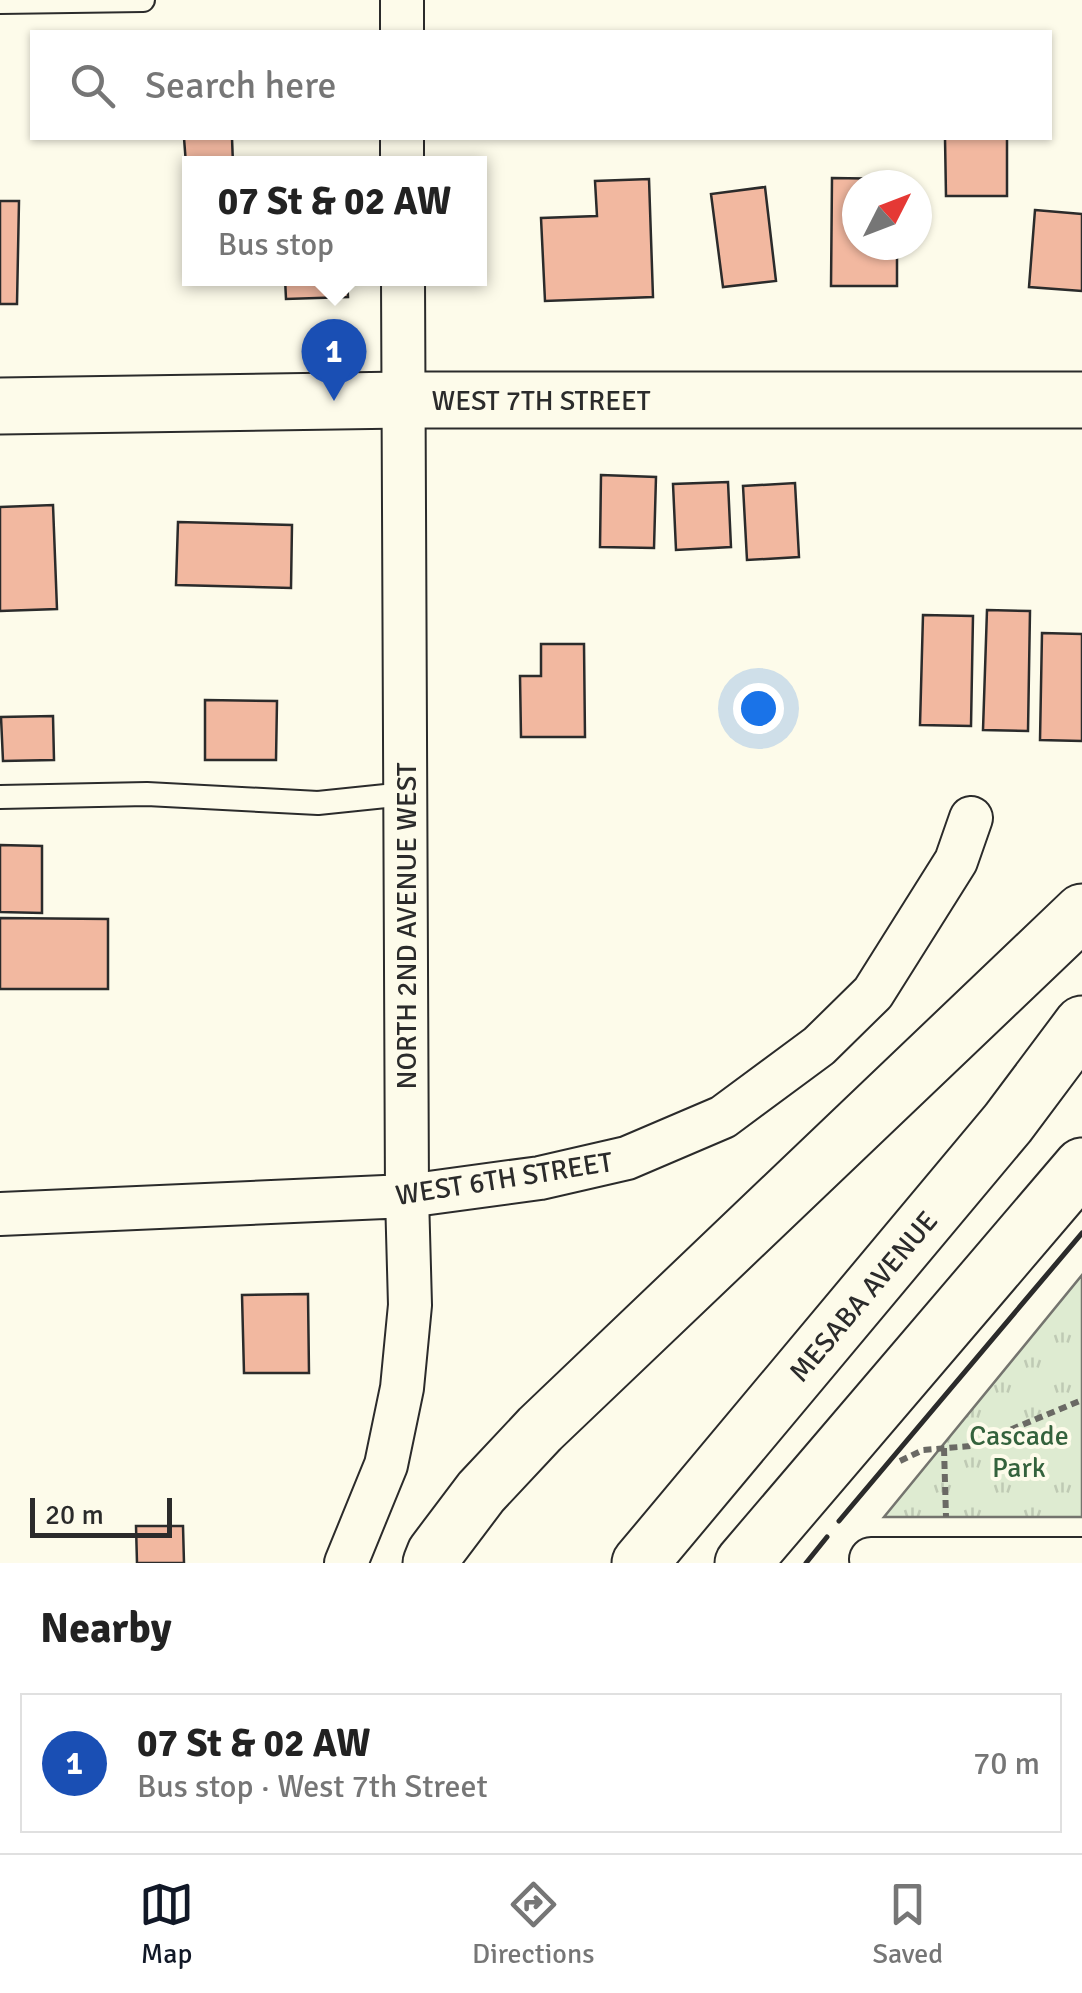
<!DOCTYPE html>
<meta charset="utf-8">
<style>
:root{--surface:#fff;--page:#f6f6f6;--text:#222;--muted:#767676;--line:#e0e0e0;--accent:#111827}
body{margin:0;font-family:Signika,sans-serif;background:var(--page);color:var(--text)}
.compass{position:absolute;left:842px;top:170px;width:90px;height:90px;border-radius:50%;background:var(--surface);box-shadow:0 2px 8px #0004;rotate:48deg}
.scale{position:absolute;left:30px;bottom:25px;width:142px;box-sizing:border-box;padding-left:10px;border:5px solid #2b2b2b;border-top:0;font-size:28px;line-height:35px;white-space:nowrap;color:#2b2b2b;-webkit-text-stroke:8px #fdfbea;paint-order:stroke}
.you{position:absolute;left:758px;top:708px;width:35px;height:35px;margin:-25px;border:8px solid #fff;border-radius:50%;background:#1a73e8;box-shadow:0 0 0 15px #1a73e833}
.badge{display:grid;place-items:center;width:65px;height:65px;border-radius:50%;background:var(--accent);color:#fff;font-size:32px;font-weight:700}
.pin{position:absolute;translate:-50% -82px;filter:drop-shadow(0 2px 5px #0008)}
.pin::after{content:'';position:absolute;top:52px;width:35px;height:30px;background:inherit;clip-path:polygon(0 0,100% 0,50% 100%)}
.popup{position:absolute;left:182px;top:156px;width:305px;height:130px;box-sizing:border-box;display:grid;place-content:center;border-radius:0px;background:var(--surface);filter:drop-shadow(0 2px 8px #0005);font-size:32px;white-space:nowrap;color:var(--muted)}
.popup b{font-size:38px;color:var(--text)}
.popup::after{content:'';position:absolute;left:50%;top:100%;margin-left:-20px;border:20px solid transparent;border-top-color:var(--surface)}
.list{margin:0;padding:0;list-style:none}
h2{display:flex;justify-content:space-between;align-items:center;height:130px;margin:0;padding:0 40px;font-size:42px}
h2 small{font-size:32px;font-weight:400;color:var(--muted)}
.list li{display:grid;grid-template-columns:65px 1fr auto;gap:30px;align-items:center;box-sizing:border-box;height:140px;margin:0 20px 20px;padding:0 20px;border:2px solid var(--line);border-radius:0px}
.list b{display:block;font-size:38px;white-space:nowrap}
.list p{margin:0;font-size:32px;white-space:nowrap;color:var(--muted)}
.list em{font-size:32px;font-style:normal;color:var(--muted)}
.icon{flex:none;width:55px;height:55px;fill:none;stroke:currentColor;stroke-width:2;stroke-linecap:round;stroke-linejoin:round}
.map{position:relative;flex:none;width:1082px;height:1563px;overflow:hidden}
.search{position:absolute;background:var(--surface);box-shadow:0 2px 8px #0004;left:30px;right:30px;top:30px;height:110px;display:flex;align-items:center;gap:25px;box-sizing:border-box;padding:0 35px;border-radius:0px;color:var(--muted);font-size:38px}
.sheet{height:290px;background:var(--surface)}
nav{display:flex;justify-content:space-around;align-items:center;box-sizing:border-box;height:140px;border-top:2px solid var(--line);background:var(--surface);font-size:28px;color:var(--muted)}
nav a{display:grid;justify-items:center;gap:5px}
nav .on{color:var(--accent)}
.map>svg:first-child{display:block}
.park{fill:url(#park-tufts);stroke:#74746e;stroke-width:2.5}
.building{fill:#f2b8a0;stroke:#2b2b2b;stroke-width:2.5}
.lines{fill:none;stroke-linecap:round;stroke-linejoin:round}
.lane-casing{stroke:#2b2b2b;stroke-width:26}
.street-casing{stroke:#2b2b2b;stroke-width:46}
.secondary-casing{stroke:#2b2b2b;stroke-width:59}
.highway-casing{stroke:#2b2b2b;stroke-width:59}
.path{stroke:#6a6964;stroke-width:6;stroke-dasharray:8 5;stroke-linecap:butt}
.lane{stroke:#fdfbea;stroke-width:22}
.street{stroke:#fdfbea;stroke-width:42}
.secondary{stroke:#fdfbea;stroke-width:55}
.highway{stroke:#fdfbea;stroke-width:55}
.wall{stroke:#2b2b2b;stroke-width:5}
.labels{text-anchor:middle;stroke-width:8;stroke-linejoin:round;paint-order:stroke}
.street-label{font-size:28px;fill:#2b2b2b;stroke:#fdfbea}
.park-label{font-size:28px;fill:#34623c;stroke:#fdfbea}
</style>
<div class="map">
<svg width="1082" height="1563" viewBox="0 0 1082 1563">
<defs>
<pattern id="park-tufts" width="24" height="20" patternUnits="userSpaceOnUse" patternTransform="scale(2.5)"><rect width="24" height="20" fill="#deebd1"/><path d="M3 7l-1-3M5 7V3M7 7l1-3M15 17l-1-3M17 17v-4M19 17l1-3" fill="none" stroke="#bfcab4"/></pattern>
</defs>
<rect width="100%" height="100%" fill="#fdfbea"/>
<!-- park -->
<path class="park" d="M 1082,1275 L 1082,1517 L 884,1517 Z"/>
<!-- building -->
<path class="building" d="M 184,138 L 232,138 L 233,164 L 189,164 L 189,203 Z
M 945,138 L 1007,138 L 1007,196 L 946,196 Z
M 832,178 L 897,179 L 897,185 L 857,185 L 857,245 L 897,245 L 897,286 L 831,286 Z
M 649,179 L 653,297 L 545,301 L 541,218 L 597,216 L 595,181 Z
M 765,187 L 776,281 L 723,287 L 711,194 Z
M 0,201 L 19,201 L 17,304 L 0,304 Z
M 1035,210 L 1082,214 L 1082,291 L 1029,287 Z
M 285,278 L 347,278 L 348,297 L 286,299 Z
M 601,475 L 656,477 L 654,548 L 600,547 Z
M 728,482 L 731,547 L 676,550 L 673,484 Z
M 795,483 L 799,557 L 747,560 L 743,486 Z
M 53,505 L 57,609 L 0,611 L 0,507 Z
M 178,522 L 292,525 L 291,588 L 176,585 Z
M 987,610 L 1030,611 L 1028,731 L 983,730 Z
M 923,615 L 973,616 L 971,726 L 920,725 Z
M 1042,633 L 1082,634 L 1082,741 L 1040,740 Z
M 541,644 L 584,644 L 585,737 L 521,737 L 520,676 L 541,676 Z
M 205,700 L 277,701 L 276,760 L 205,760 Z
M 53,716 L 54,760 L 3,761 L 1,717 Z
M 0,845 L 42,846 L 42,913 L 0,912 Z
M 0,918 L 108,919 L 108,989 L 0,989 Z
M 308,1294 L 309,1373 L 244,1373 L 242,1295 Z
M 136,1526 L 183,1526 L 184,1563 L 137,1563 Z"/>
<g class="lines">
<!-- lane casing -->
<g class="lane-casing">
<path id="lane" d="M 0,2 L 143,0
M 0,797 L 147,794 L 318,803 L 405,794"/>
</g>
<!-- street casing -->
<g class="street-casing">
<path id="street" d="M 402,0 L 402,32
M 402,138 L 402,164
M 0,1214 L 407,1196 L 540,1178 L 627,1158 L 723,1117 L 819,1046 L 873,993 L 956,861 L 971,818
M 871,1559 L 1082,1559
M 346,1563 L 386,1465 L 402,1388 L 410,1305 L 407,1196 L 403,278"/>
</g>
<!-- secondary casing -->
<g class="secondary-casing">
<path id="secondary" d="M 0,406 L 404,400 L 1082,400"/>
</g>
<!-- highway casing -->
<g class="highway-casing">
<path id="highway" d="M 431,1563 L 435,1553 L 481,1492 L 540,1429 L 1082,912
M 640,1563 L 1008,1123 L 1082,1024
M 743,1563 L 1082,1166"/>
</g>
<!-- path -->
<path class="path" d="M 944,1448 L 946,1517
M 900,1461 L 923,1450 L 971,1446 L 1082,1400"/>
<!-- lane -->
<use href="#lane" class="lane"/>
<!-- street -->
<use href="#street" class="street"/>
<!-- secondary -->
<use href="#secondary" class="secondary"/>
<!-- highway -->
<use href="#highway" class="highway"/>
<!-- wall -->
<path class="wall" d="M 839,1521 L 1082,1233
M 806,1563 L 827,1537"/>
</g>
<g class="labels">
<!-- street labels -->
<g class="street-label">
<text x="541" y="410">WEST 7TH STREET</text>
<text transform="translate(406 926) rotate(-90)" y="10">NORTH 2ND AVENUE WEST</text>
<text transform="translate(504 1178) rotate(-9)" y="10">WEST 6TH STREET</text>
<text transform="translate(863 1296) rotate(-50)" y="10">MESABA AVENUE</text>
</g>
<!-- park labels -->
<g class="park-label">
<text x="1019" y="1445">Cascade<tspan x="1019" dy="32">Park</tspan></text>
</g>
</g>
</svg>
<svg class="compass" viewBox="-18 -18 36 36"><path d="M0-13l5 13h-10z" fill="#e53935"/><path d="M0 13l5-13h-10z" fill="#767676"/></svg>
<div class="scale">20 m</div>
<div class="you"></div>
<div class="pin badge" style="left:334px;top:401px;background:#1a4fb4">1</div>
<div class="popup"><b>07 St &amp; 02 AW</b>Bus stop</div>
<div class="search"><svg class="icon" aria-label="search" viewBox="0 0 24 24"><circle cx="10" cy="10" r="6"/><path d="M15 15l6 6"/></svg>Search here</div>
</div>
<section class="sheet">
<h2>Nearby<small></small></h2>
<ul class="list">
<li><span class="badge" style="background:#1a4fb4">1</span><div><b>07 St &amp; 02 AW</b><p>Bus stop · West 7th Street</p></div><em>70 m</em></li>
</ul>
</section>
<nav>
<a class="on"><svg class="icon" aria-label="map" viewBox="0 0 24 24"><path d="M3 6l6-2 6 2 6-2v14l-6 2-6-2-6 2zM9 4v14M15 6v14"/></svg>Map</a>
<a><svg class="icon" aria-label="directions" viewBox="0 0 24 24"><path d="M12 3l9 9-9 9-9-9zM9 14v-3h6M13 9l2 2-2 2"/></svg>Directions</a>
<a><svg class="icon" aria-label="saved" viewBox="0 0 24 24"><path d="M7 4h10v16l-5-4-5 4z"/></svg>Saved</a>
</nav>
